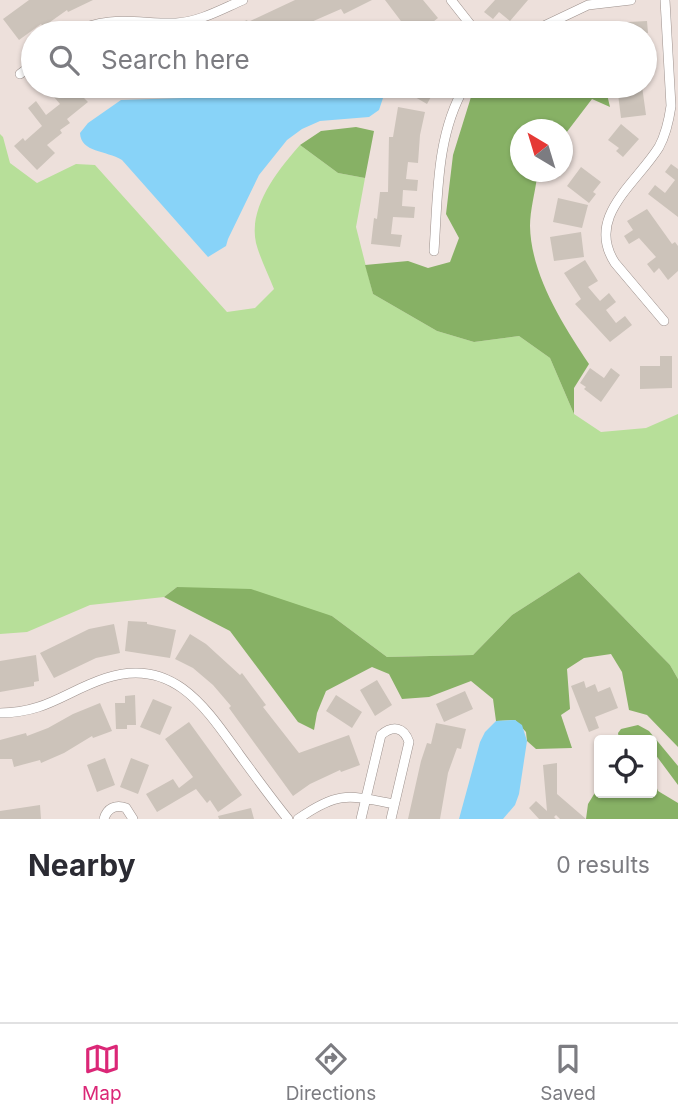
<!DOCTYPE html>
<style>
:root{--surface:#fff;--page:#f7f7f7;--text:#2b2b33;--muted:#7c7c81;--line:#e1e1e2;--accent:#db2777}
body{margin:0;font-family:Inter,sans-serif;background:var(--page);color:var(--text)}
.controls{position:absolute;right:21px;bottom:21px;display:grid;overflow:hidden;border-radius:7px;box-shadow:0 2px 5px #0004}
.controls button{width:63px;height:63px;display:grid;place-items:center;padding:0;border:0;border-bottom:2px solid var(--line);background:var(--surface);color:var(--text);font:35px sans-serif}
.compass{position:absolute;left:510px;top:119px;width:63px;height:63px;border-radius:50%;background:var(--surface);box-shadow:0 2px 5px #0004;rotate:322deg}
.list{margin:0;padding:0;list-style:none}
h2{display:flex;justify-content:space-between;align-items:center;height:91px;margin:0;padding:0 28px;font-size:30px}
h2 small{font-size:23px;font-weight:400;color:var(--muted)}
.icon{flex:none;width:38px;height:38px;fill:none;stroke:currentColor;stroke-width:2;stroke-linecap:round;stroke-linejoin:round}
.map{position:relative;flex:none;width:678px;height:819px;overflow:hidden}
.search{position:absolute;background:var(--surface);box-shadow:0 2px 5px #0004;left:21px;right:21px;top:21px;height:77px;display:flex;align-items:center;gap:18px;box-sizing:border-box;padding:0 24px;border-radius:38px;color:var(--muted);font-size:26px}
.sheet{height:203px;background:var(--surface)}
nav{display:flex;justify-content:space-around;align-items:center;box-sizing:border-box;height:98px;border-top:2px solid var(--line);background:var(--surface);font-size:19px;color:var(--muted)}
nav a{display:grid;justify-items:center;gap:4px}
nav .on{color:var(--accent)}
.map>svg:first-child{display:block}
.green{fill:#b7df99}
.forest{fill:#87b165}
.water{fill:#88d3f8}
.building{fill:#ccc3ba}
.lines{fill:none;stroke-linecap:round;stroke-linejoin:round}
.minor-casing{stroke:#9c908c;stroke-width:10}
.minor{stroke:#fff;stroke-width:9}
</style>
<div class="map">
<svg width="678" height="819" viewBox="0 0 678 819">
<rect width="100%" height="100%" fill="#ede0db"/>
<!-- green -->
<path class="green" d="M 0,134 L 3,137 L 10,163 L 37,183 L 76,164 L 95,165 L 227,312 L 255,308 L 274,289 C 268,274 260,258 256,243 C 248,207 278,170 300,145 L 338,173 L 365,178 L 356,227 L 373,294 L 437,331 L 474,342 L 519,336 L 550,358 L 574,414 L 601,432 L 646,428 L 678,414 L 678,679 L 670,665 L 579,572 L 512,615 L 473,655 L 387,657 L 332,616 L 177,587 L 164,597 L 90,605 L 27,632 L 0,634 Z"/>
<!-- forest -->
<path class="forest" d="M 483,86 L 605,86 L 610,107 L 592,99 L 563,137 L 562,130 L 520,130 L 520,172 L 540,172 L 537,177 C 535,193 530,210 530,226 C 531,275 563,325 589,364 L 574,388 L 574,414 L 550,358 L 519,336 L 474,342 L 437,331 L 373,294 L 365,265 L 408,261 L 428,268 L 450,262 L 459,238 L 446,214 L 453,155 L 471,97 Z
M 356,127 L 374,131 L 365,178 L 338,173 L 300,145 L 321,131 Z
M 579,572 L 670,665 L 678,679 L 678,747 L 647,715 L 629,710 L 622,672 L 611,654 L 584,658 L 567,669 L 570,709 L 561,715 L 572,748 L 536,749 L 527,741 L 526,732 L 515,720 L 496,721 L 493,699 L 471,681 L 429,697 L 402,699 L 389,674 L 372,667 L 326,691 L 317,713 L 314,730 L 298,722 L 230,631 L 164,597 L 177,587 L 251,589 L 332,616 L 387,657 L 473,655 L 512,615 Z
M 638,725 L 649,731 L 678,766 L 678,785 L 652,750 L 652,740 C 640,740 631,736 619,739 L 618,733 L 621,729 Z
M 652,776 L 658,791 L 678,803 L 678,819 L 586,819 L 588,804 L 599,786 L 599,793 L 652,793 Z"/>
<!-- water -->
<path class="water" d="M 217,86 L 387,86 L 379,110 L 369,117 L 320,121 L 302,129 L 287,140 L 259,175 L 228,239 L 226,246 L 208,257 L 122,160 C 106,150 81,153 80,133 L 88,123 L 121,100 L 184,98 Z
M 515,720 L 522,725 L 527,741 L 519,794 L 515,805 L 503,819 L 459,819 L 480,742 L 485,732 L 496,721 Z"/>
<!-- building -->
<path class="building" d="M 29,0 L 93,0 L 68,12 L 67,10 L 43,27 L 41,24 L 19,40 L 3,19 Z
M 295,0 L 372,0 L 344,14 L 341,9 L 286,33 L 217,33 L 247,20 L 248,22 Z
M 385,0 L 423,0 L 438,18 L 429,25 L 435,33 L 410,33 Z
M 495,0 L 528,0 L 510,21 L 499,12 L 493,19 L 484,12 Z
M 610,21 L 610,23 L 647,21 L 648,33 L 574,33 L 574,31 Z
M 53,86 L 60,86 L 66,93 L 74,86 L 99,86 L 84,98 L 88,102 L 67,119 L 70,123 L 60,130 L 62,133 L 47,145 L 55,153 L 37,170 L 14,146 L 23,138 L 25,141 L 42,126 L 28,108 L 36,101 L 46,115 L 60,104 L 48,90 Z
M 396,86 L 437,86 L 427,104 Z
M 617,86 L 642,86 L 646,115 L 621,118 Z
M 398,107 L 425,112 L 420,135 L 418,163 L 408,162 L 406,179 L 418,180 L 417,191 L 403,190 L 402,206 L 415,207 L 414,218 L 393,217 L 391,234 L 402,235 L 400,247 L 371,244 L 374,218 L 377,219 L 380,192 L 388,192 L 389,137 L 393,137 Z
M 621,124 L 639,139 L 623,157 L 616,151 L 619,148 L 608,140 Z
M 671,164 L 678,169 L 678,217 L 648,194 L 655,185 L 665,193 L 675,180 L 665,172 Z
M 581,167 L 601,182 L 593,192 L 596,194 L 589,203 L 567,186 Z
M 558,198 L 588,205 L 582,228 L 553,222 Z
M 647,209 L 672,244 L 675,242 L 678,246 L 678,271 L 668,280 L 659,268 L 654,273 L 647,264 L 656,257 L 639,238 L 629,244 L 624,236 L 633,230 L 627,221 Z
M 581,232 L 584,257 L 554,261 L 550,237 Z
M 585,260 L 598,281 L 588,287 L 600,301 L 609,293 L 616,302 L 606,310 L 616,323 L 625,316 L 632,325 L 610,342 L 575,304 L 581,299 L 564,273 Z
M 660,356 L 672,356 L 672,388 L 640,389 L 640,366 L 660,366 Z
M 590,368 L 604,378 L 611,368 L 620,375 L 601,402 L 584,389 L 586,387 L 580,383 Z
M 128,621 L 147,622 L 147,624 L 176,630 L 170,658 L 125,651 Z
M 114,624 L 120,653 L 96,658 L 54,678 L 40,653 L 89,629 Z
M 190,634 L 206,644 L 240,675 L 242,673 L 266,705 L 263,707 L 299,753 L 349,735 L 360,765 L 341,772 L 340,770 L 310,784 L 293,796 L 229,708 L 231,706 L 213,685 L 193,668 L 175,659 Z
M 36,655 L 39,681 L 34,682 L 34,686 L 0,692 L 0,661 Z
M 377,680 L 392,705 L 375,716 L 360,690 Z
M 584,681 L 586,688 L 595,684 L 598,692 L 610,687 L 618,708 L 595,717 L 599,728 L 589,732 L 571,686 Z
M 465,691 L 473,709 L 444,722 L 436,704 Z
M 135,695 L 136,725 L 127,725 L 127,729 L 116,729 L 115,703 L 125,703 L 125,696 Z
M 336,695 L 362,712 L 352,728 L 326,711 Z
M 153,699 L 172,707 L 160,735 L 140,727 Z
M 100,703 L 112,731 L 93,738 L 92,736 L 64,753 L 41,763 L 40,760 L 14,767 L 12,759 L 0,759 L 0,740 L 26,733 L 27,736 L 48,728 L 73,714 Z
M 189,722 L 242,795 L 218,812 L 210,800 L 207,803 L 196,789 L 157,812 L 146,794 L 173,779 L 179,788 L 193,777 L 165,739 Z
M 436,723 L 466,729 L 461,749 L 457,748 L 448,773 L 440,819 L 408,819 L 421,761 L 427,743 L 431,744 Z
M 105,758 L 115,785 L 97,792 L 87,765 Z
M 131,758 L 149,765 L 138,794 L 120,787 Z
M 557,763 L 557,794 L 586,819 L 560,819 L 556,815 L 554,817 L 556,819 L 539,819 L 529,808 L 536,801 L 547,811 L 543,765 Z
M 40,805 L 41,819 L 0,819 L 0,811 Z
M 251,808 L 254,819 L 219,819 L 218,816 Z"/>
<g class="lines">
<!-- minor casing -->
<g class="minor-casing">
<path id="minor" d="M 451,0 L 477,33
M 74,33 C 106,14 140,24 176,23 C 199,22 222,9 243,0
M 529,33 L 588,5 L 631,0
M 20,74 L 33,64
M 434,251 C 438,195 436,135 465,86
M 664,321 L 615,263 C 585,217 636,184 659,147 C 666,134 669,120 671,106 L 665,0
M 0,713 C 46,713 66,691 106,678 C 173,656 206,708 239,754 C 255,776 271,798 288,819
M 104,819 C 107,808 116,804 126,808 L 133,819
M 298,819 C 338,791 348,795 394,804
M 361,819 L 381,735 C 393,725 404,727 409,742 L 391,819"/>
</g>
<!-- minor -->
<use href="#minor" class="minor"/>
</g>
</svg>
<div class="controls">
<button><svg class="icon" aria-label="locate" viewBox="0 0 24 24"><circle cx="12" cy="12" r="6"/><path d="M12 2v4M12 18v4M2 12h4M18 12h4"/></svg></button>
</div>
<svg class="compass" viewBox="-18 -18 36 36"><path d="M0-13l5 13h-10z" fill="#e53935"/><path d="M0 13l5-13h-10z" fill="#7c7c81"/></svg>
<div class="search"><svg class="icon" aria-label="search" viewBox="0 0 24 24"><circle cx="10" cy="10" r="6"/><path d="M15 15l6 6"/></svg>Search here</div>
</div>
<section class="sheet">
<h2>Nearby<small>0 results</small></h2>
<ul class="list">
</ul>
</section>
<nav>
<a class="on"><svg class="icon" aria-label="map" viewBox="0 0 24 24"><path d="M3 6l6-2 6 2 6-2v14l-6 2-6-2-6 2zM9 4v14M15 6v14"/></svg>Map</a>
<a><svg class="icon" aria-label="directions" viewBox="0 0 24 24"><path d="M12 3l9 9-9 9-9-9zM9 14v-3h6M13 9l2 2-2 2"/></svg>Directions</a>
<a><svg class="icon" aria-label="saved" viewBox="0 0 24 24"><path d="M7 4h10v16l-5-4-5 4z"/></svg>Saved</a>
</nav>
